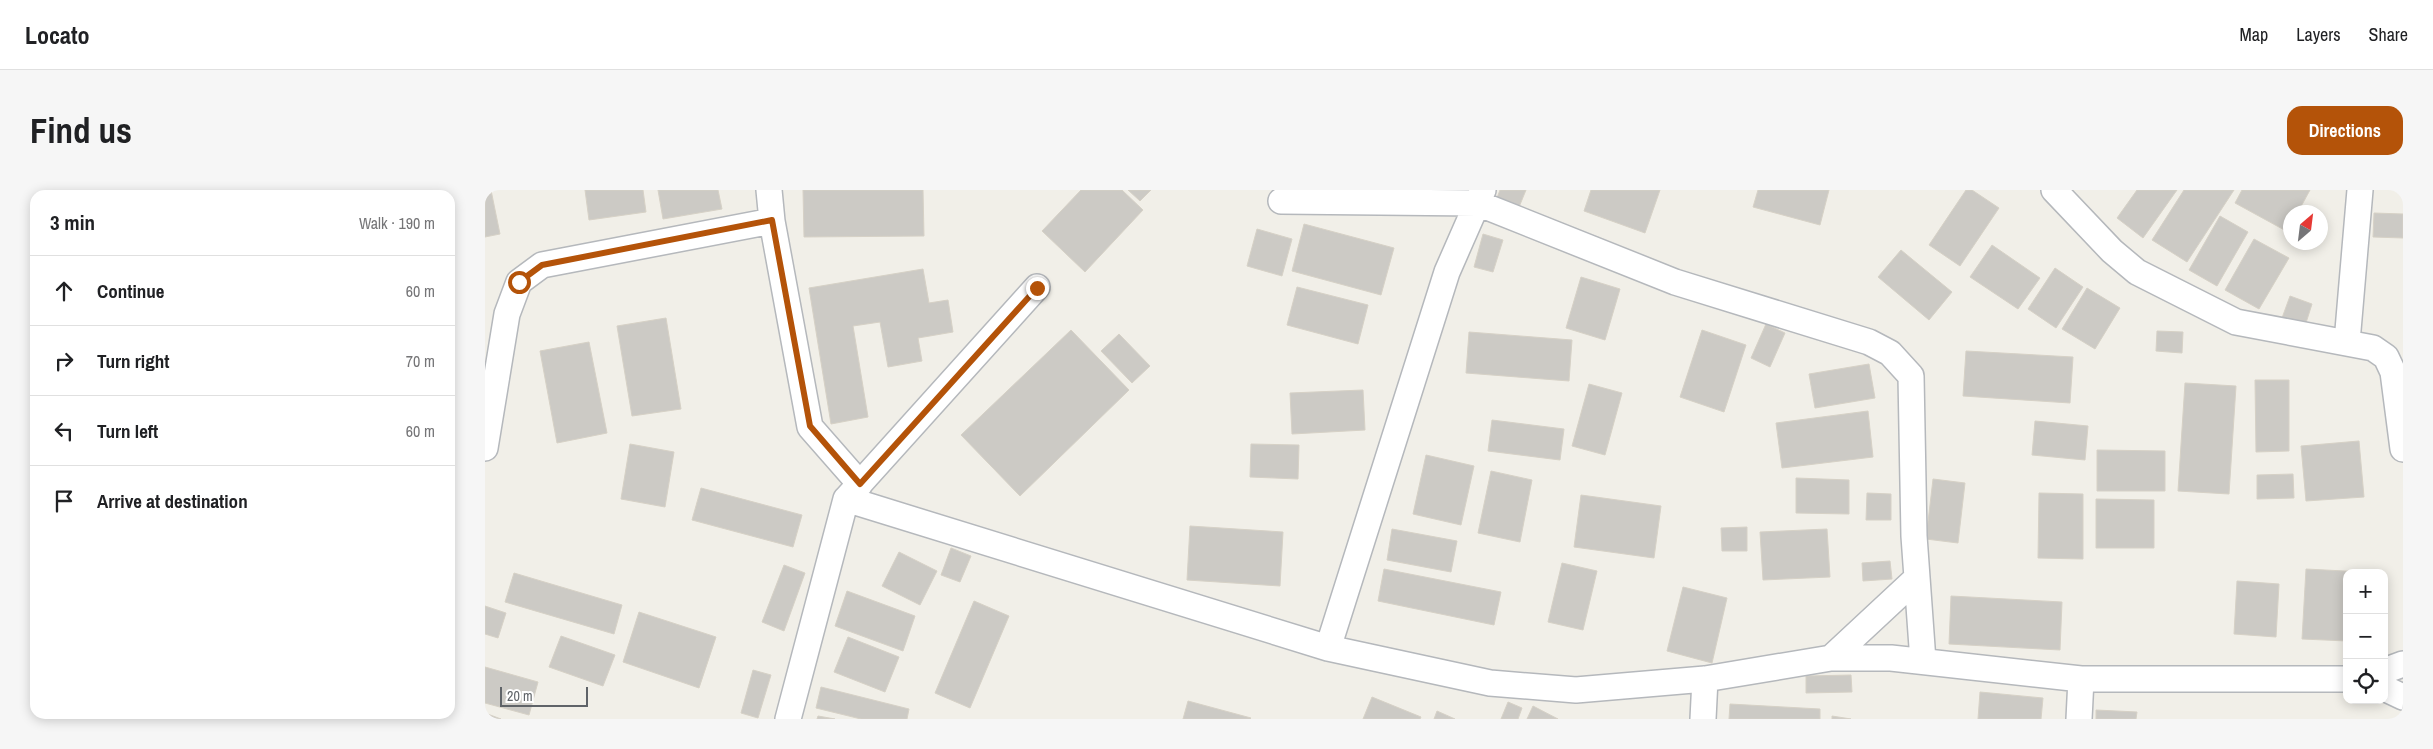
<!DOCTYPE html>
<meta charset="utf-8">
<style>
:root{--surface:#fff;--page:#f6f6f6;--text:#202124;--muted:#757577;--line:#e0e0e0;--accent:#b45309}
body{margin:0;font-family:"Archivo Narrow",sans-serif;background:var(--page);color:var(--text)}
.controls{position:absolute;right:15px;bottom:15px;display:grid;overflow:hidden;border-radius:10px;box-shadow:0 2px 12px #0003}
.controls button{width:45px;height:45px;display:grid;place-items:center;padding:0;border:0;border-bottom:1px solid var(--line);background:var(--surface);color:var(--text);font:25px sans-serif}
.compass{position:absolute;left:1798px;top:15px;width:45px;height:45px;border-radius:50%;background:var(--surface);box-shadow:0 2px 12px #0003;rotate:28deg}
.scale{position:absolute;left:15px;bottom:12px;width:88px;box-sizing:border-box;padding-left:5px;border:2px solid #5f6368;border-top:0;font-size:14px;line-height:18px;white-space:nowrap;color:#5f6368;-webkit-text-stroke:4px #fff;paint-order:stroke}
.stop{position:absolute;width:15px;height:15px;margin:-11px;border:4px solid #b45309;border-radius:50%;background:#fff}
.stop.end{background:#b45309;border-color:#fff;box-shadow:0 1px 5px #0008}
.list{margin:0;padding:0;list-style:none}
h2{display:flex;justify-content:space-between;align-items:center;height:65px;margin:0;padding:0 20px;font-size:21px}
h2 small{font-size:16px;font-weight:400;color:var(--muted)}
.list li{display:grid;grid-template-columns:32px 1fr auto;gap:15px;align-items:center;box-sizing:border-box;height:70px;padding:0 20px;border-top:1px solid var(--line)}
.list b{display:block;font-size:19px;white-space:nowrap}
.list em{font-size:16px;font-style:normal;color:var(--muted)}
.icon{flex:none;width:28px;height:28px;fill:none;stroke:currentColor;stroke-width:2;stroke-linecap:round;stroke-linejoin:round}
.map{position:relative;flex:none;width:1918px;height:529px;overflow:hidden;border-radius:15px}
header{display:flex;align-items:center;gap:30px;box-sizing:border-box;height:70px;padding:0 25px;background:var(--surface);border-bottom:1px solid var(--line)}
header strong{font-size:24px}
nav{display:flex;gap:28px;margin-inline-start:auto;font-size:18px}
.intro{display:flex;align-items:center;justify-content:space-between;box-sizing:border-box;height:120px;padding:0 30px}
h1{margin:0;font-size:35px}
.button{padding:12px 22px;border-radius:15px;background:var(--accent);color:#fff;font-size:18px;font-weight:700}
main{display:flex;gap:30px;padding:0 30px}
aside{flex:1;background:var(--surface);border-radius:15px;box-shadow:0 2px 12px #0003}
.map>svg:first-child{display:block}
.building{fill:#cccac5;stroke:#d6d1c6}
.lines{fill:none;stroke-linecap:round;stroke-linejoin:round}
.minor-casing{stroke:#b5b8bc;stroke-width:28}
.minor{stroke:#fff;stroke-width:25}
.route{stroke:#b45309;stroke-width:6}
</style>
<header>
<strong>Locato</strong>
<nav><a>Map</a><a>Layers</a><a>Share</a></nav>
</header>
<div class="intro"><h1>Find us</h1><a class="button">Directions</a></div>
<main>
<aside>
<h2>3 min<small>Walk · 190 m</small></h2>
<ul class="list">
<li><svg class="icon" aria-label="ahead" viewBox="0 0 24 24"><path d="M12 20V5M6 11l6-6 6 6"/></svg><div><b>Continue</b></div><em>60 m</em></li>
<li><svg class="icon" aria-label="right" viewBox="0 0 24 24"><path d="M7 20v-9h11M14 6l5 5-5 5"/></svg><div><b>Turn right</b></div><em>70 m</em></li>
<li><svg class="icon" aria-label="left" viewBox="0 0 24 24"><path d="M17 20v-9H6M10 6l-5 5 5 5"/></svg><div><b>Turn left</b></div><em>60 m</em></li>
<li><svg class="icon" aria-label="arrive" viewBox="0 0 24 24"><path d="M6 21V4h12l-3 4 3 4H6"/></svg><div><b>Arrive at destination</b></div></li>
</ul>
</aside>
<div class="map">
<svg width="1918" height="529" viewBox="0 0 1918 529">
<rect width="100%" height="100%" fill="#f1efe8"/>
<!-- building -->
<path class="building" d="M 0,0 L 6,0 L 15,44 L 0,47 Z
M 100,0 L 158,0 L 161,22 L 104,30 Z
M 173,0 L 233,0 L 237,19 L 178,29 Z
M 318,0 L 438,0 L 439,46 L 319,47 Z
M 596,0 L 637,0 L 658,20 L 600,82 L 557,41 Z
M 643,0 L 666,0 L 655,11 Z
M 1015,0 L 1041,0 L 1032,22 L 1010,13 Z
M 1106,0 L 1175,0 L 1160,43 L 1099,21 Z
M 1273,0 L 1344,0 L 1335,35 L 1268,17 Z
M 1481,0 L 1487,0 L 1514,18 L 1475,76 L 1444,55 Z
M 1652,0 L 1692,0 L 1658,48 L 1632,28 Z
M 1699,0 L 1749,0 L 1702,72 L 1667,50 Z
M 1757,0 L 1825,0 L 1813,22 L 1806,22 L 1806,37 L 1803,42 L 1750,13 Z
M 1889,23 L 1918,24 L 1918,48 L 1888,47 Z
M 1735,26 L 1763,42 L 1732,96 L 1704,80 Z
M 819,34 L 909,58 L 896,105 L 807,81 Z
M 772,39 L 807,49 L 797,86 L 762,76 Z
M 998,44 L 1018,50 L 1008,82 L 989,77 Z
M 1769,49 L 1804,68 L 1774,119 L 1740,100 Z
M 1507,55 L 1555,88 L 1533,119 L 1485,87 Z
M 1416,60 L 1467,102 L 1444,130 L 1393,87 Z
M 1570,78 L 1598,97 L 1571,138 L 1543,119 Z
M 438,79 L 444,113 L 463,110 L 468,142 L 433,148 L 437,171 L 403,177 L 395,132 L 368,136 L 383,227 L 346,234 L 324,98 Z
M 1096,87 L 1135,99 L 1120,150 L 1081,138 Z
M 812,97 L 883,115 L 873,154 L 802,135 Z
M 1602,98 L 1635,118 L 1610,159 L 1577,139 Z
M 1805,106 L 1827,114 L 1820,136 L 1797,128 Z
M 181,128 L 196,219 L 147,226 L 132,136 Z
M 1281,134 L 1300,143 L 1285,177 L 1266,168 Z
M 586,140 L 644,200 L 535,306 L 476,245 Z
M 1217,140 L 1261,155 L 1239,222 L 1195,207 Z
M 1672,141 L 1698,142 L 1697,163 L 1671,161 Z
M 984,142 L 1087,150 L 1084,191 L 981,183 Z
M 634,144 L 665,176 L 647,193 L 616,161 Z
M 104,152 L 122,243 L 72,253 L 55,161 Z
M 1481,161 L 1588,167 L 1585,213 L 1478,206 Z
M 1384,174 L 1390,208 L 1330,218 L 1324,184 Z
M 1770,190 L 1804,190 L 1804,261 L 1771,262 Z
M 1700,193 L 1751,196 L 1744,304 L 1693,301 Z
M 1104,194 L 1137,203 L 1120,265 L 1087,256 Z
M 878,200 L 880,240 L 807,244 L 805,203 Z
M 1383,221 L 1388,267 L 1297,278 L 1291,233 Z
M 1007,230 L 1079,239 L 1075,270 L 1003,261 Z
M 1550,231 L 1603,236 L 1600,270 L 1547,265 Z
M 1874,251 L 1879,307 L 1821,311 L 1816,256 Z
M 145,254 L 189,262 L 180,317 L 136,309 Z
M 766,254 L 814,255 L 813,289 L 765,287 Z
M 1612,260 L 1680,261 L 1680,301 L 1612,301 Z
M 941,265 L 989,276 L 976,335 L 928,324 Z
M 1006,281 L 1047,290 L 1035,352 L 993,343 Z
M 1808,284 L 1809,308 L 1772,309 L 1772,285 Z
M 1311,288 L 1364,290 L 1364,324 L 1311,323 Z
M 1448,289 L 1480,293 L 1473,353 L 1441,349 Z
M 216,298 L 317,325 L 308,357 L 207,330 Z
M 1382,303 L 1406,304 L 1406,330 L 1381,330 Z
M 1554,303 L 1598,304 L 1598,369 L 1553,368 Z
M 1096,305 L 1176,316 L 1169,368 L 1089,357 Z
M 1611,309 L 1669,310 L 1669,358 L 1611,358 Z
M 705,336 L 798,342 L 795,396 L 702,390 Z
M 1262,337 L 1262,361 L 1237,361 L 1236,338 Z
M 907,339 L 972,351 L 966,382 L 902,370 Z
M 1342,339 L 1345,387 L 1278,390 L 1275,342 Z
M 466,358 L 486,366 L 475,392 L 456,385 Z
M 414,362 L 452,381 L 435,415 L 397,396 Z
M 1405,371 L 1407,389 L 1378,391 L 1377,373 Z
M 1077,373 L 1112,381 L 1098,440 L 1063,432 Z
M 299,375 L 320,383 L 299,441 L 277,432 Z
M 899,379 L 1016,402 L 1009,435 L 893,411 Z
M 1821,379 L 1879,382 L 1862,383 L 1862,451 L 1817,449 Z
M 29,383 L 137,415 L 129,444 L 20,412 Z
M 1752,391 L 1794,394 L 1791,447 L 1749,444 Z
M 1198,397 L 1242,408 L 1227,473 L 1182,461 Z
M 362,401 L 430,426 L 418,461 L 350,436 Z
M 1466,406 L 1577,412 L 1575,460 L 1464,454 Z
M 489,411 L 524,426 L 485,518 L 450,503 Z
M 0,416 L 21,423 L 13,448 L 0,444 Z
M 154,422 L 231,447 L 214,498 L 138,472 Z
M 76,446 L 130,465 L 118,496 L 64,477 Z
M 363,447 L 414,467 L 400,502 L 349,482 Z
M 0,477 L 53,492 L 44,525 L 0,513 Z
M 268,480 L 286,485 L 273,528 L 256,523 Z
M 1366,485 L 1367,502 L 1321,503 L 1321,486 Z
M 336,497 L 424,519 L 422,529 L 376,529 L 331,518 Z
M 1495,502 L 1558,508 L 1556,529 L 1493,529 Z
M 887,507 L 936,527 L 935,529 L 878,529 Z
M 703,511 L 766,528 L 765,529 L 698,529 Z
M 1023,512 L 1037,518 L 1033,529 L 1016,529 Z
M 1245,514 L 1335,519 L 1335,529 L 1244,529 Z
M 1048,516 L 1073,529 L 1042,529 Z
M 1611,520 L 1652,522 L 1651,529 L 1611,529 Z
M 952,521 L 970,529 L 949,529 Z
M 0,523 L 16,529 L 0,529 Z
M 333,526 L 350,529 L 332,529 Z
M 1347,526 L 1366,529 L 1347,529 Z"/>
<g class="lines">
<!-- minor casing -->
<g class="minor-casing">
<path id="minor" d="M 284,0 L 287,31 L 325,237 L 375,294
M 1569,0 L 1627,61 L 1652,82 L 1751,132 L 1888,158 L 1901,167 L 1908,182 L 1918,259
M 796,11 L 992,13 L 1190,92 L 1384,152 L 1405,163 L 1426,186 L 1429,346 L 1438,471
M 1862,152 L 1875,0
M 0,258 L 22,124 L 34,92 L 57,75 L 287,31
M 361,309 L 843,458 L 1005,493 L 1091,500 L 1220,489 L 1346,468 L 1406,468 L 1596,489 L 1862,489
M 843,458 L 962,82 L 998,0
M 1346,468 L 1432,388
M 1899,481 L 1918,474
M 1899,498 L 1918,507
M 303,529 L 361,309 L 552,97
M 1218,529 L 1220,489
M 1594,529 L 1596,489"/>
</g>
<!-- minor -->
<use href="#minor" class="minor"/>
</g>
<g class="lines">
<!-- route -->
<path class="route" d="M 34,92 L 57,75 L 287,30 L 325,236 L 375,294 L 552,98"/>
</g>
</svg>
<div class="controls">
<button>+</button>
<button>−</button>
<button><svg class="icon" aria-label="locate" viewBox="0 0 24 24"><circle cx="12" cy="12" r="6"/><path d="M12 2v4M12 18v4M2 12h4M18 12h4"/></svg></button>
</div>
<svg class="compass" viewBox="-18 -18 36 36"><path d="M0-13l5 13h-10z" fill="#e53935"/><path d="M0 13l5-13h-10z" fill="#757577"/></svg>
<div class="scale">20 m</div>
<div class="stop" style="left:34px;top:92px"></div>
<div class="stop end" style="left:552px;top:98px"></div>
</div>
</main>
